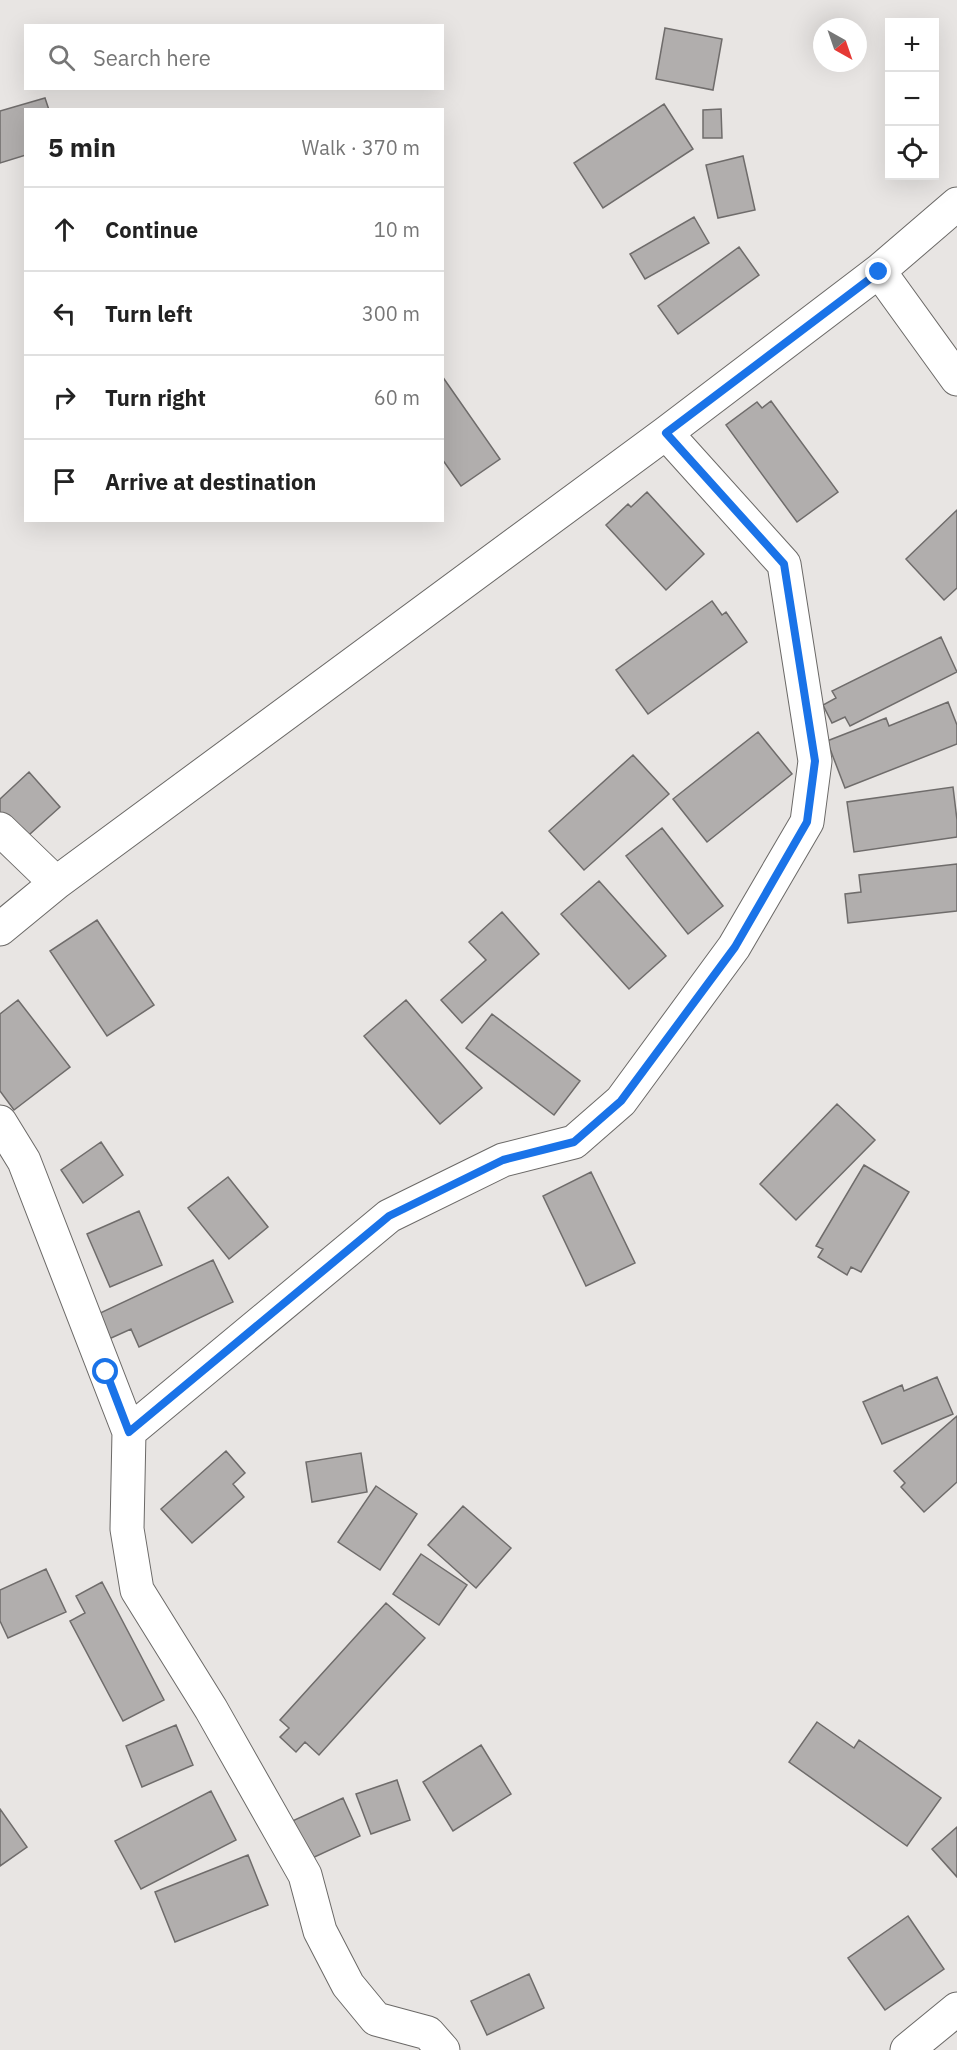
<!DOCTYPE html>
<meta charset="utf-8">
<style>
:root{--surface:#fff;--page:#f2f2f2;--text:#222;--muted:#767676;--line:#e0e0e0}
body{margin:0;font-family:"IBM Plex Sans",sans-serif;background:var(--page);color:var(--text)}
.controls{position:absolute;right:18px;top:18px;display:grid;overflow:hidden;border-radius:0px;box-shadow:0 6px 24px #0002}
.controls button{width:54px;height:54px;display:grid;place-items:center;padding:0;border:0;border-bottom:2px solid var(--line);background:var(--surface);color:var(--text);font:30px sans-serif}
.compass{position:absolute;left:813px;top:18px;width:54px;height:54px;border-radius:50%;background:var(--surface);box-shadow:0 6px 24px #0002;rotate:140deg}
.stop{position:absolute;width:18px;height:18px;margin:-14px;border:4px solid #1a73e8;border-radius:50%;background:#fff}
.stop.end{background:#1a73e8;border-color:#fff;box-shadow:0 2px 6px #0008}
.list{margin:0;padding:0;list-style:none}
h2{display:flex;justify-content:space-between;align-items:center;height:78px;margin:0;padding:0 24px;font-size:26px}
h2 small{font-size:20px;font-weight:400;color:var(--muted)}
.list li{display:grid;grid-template-columns:39px 1fr auto;gap:18px;align-items:center;box-sizing:border-box;height:84px;padding:0 24px;border-top:2px solid var(--line)}
.list b{display:block;font-size:22px;white-space:nowrap}
.list em{font-size:20px;font-style:normal;color:var(--muted)}
.icon{flex:none;width:33px;height:33px;fill:none;stroke:currentColor;stroke-width:2;stroke-linecap:round;stroke-linejoin:round}
.map{position:relative;flex:none;width:957px;height:2050px;overflow:hidden}
.search{position:absolute;background:var(--surface);box-shadow:0 6px 24px #0002;left:24px;top:24px;width:420px;height:66px;display:flex;align-items:center;gap:15px;box-sizing:border-box;padding:0 21px;border-radius:0px;color:var(--muted);font-size:22px}
.panel{position:absolute;background:var(--surface);box-shadow:0 6px 24px #0002;left:24px;top:108px;width:420px;height:414px;border-radius:0px}
.map>svg:first-child{display:block}
.building{fill:#b1aead;stroke:#6f6c6b;stroke-width:1.5}
.lines{fill:none;stroke-linecap:round;stroke-linejoin:round}
.minor-casing{stroke:#6b6967;stroke-width:35}
.minor{stroke:#fff;stroke-width:33}
.route{stroke:#1a73e8;stroke-width:8}
</style>
<div class="map">
<svg width="957" height="2050" viewBox="0 0 957 2050">
<rect width="100%" height="100%" fill="#e8e5e3"/>
<!-- building -->
<path class="building" d="M 665,28 L 722,39 L 713,90 L 656,79 Z
M 45,98 L 49,110 L 26,110 L 26,155 L 0,163 L 0,111 Z
M 664,104 L 693,149 L 603,208 L 574,163 Z
M 721,109 L 722,138 L 703,138 L 703,110 Z
M 743,156 L 755,210 L 718,218 L 706,165 Z
M 694,217 L 709,243 L 645,279 L 630,254 Z
M 739,247 L 759,275 L 678,334 L 658,306 Z
M 442,376 L 500,459 L 461,486 L 442,459 Z
M 771,401 L 838,492 L 797,522 L 726,425 L 757,402 L 762,408 Z
M 647,492 L 704,554 L 666,590 L 606,525 L 628,504 L 631,507 Z
M 957,510 L 957,588 L 944,600 L 906,559 Z
M 712,601 L 722,615 L 726,612 L 747,642 L 648,714 L 616,670 Z
M 941,637 L 957,672 L 850,726 L 845,717 L 832,723 L 823,705 L 836,698 L 832,691 Z
M 948,702 L 957,725 L 957,744 L 845,788 L 827,741 L 886,718 L 889,726 Z
M 758,732 L 792,774 L 707,842 L 673,799 Z
M 633,755 L 669,794 L 584,870 L 549,831 Z
M 29,772 L 60,807 L 10,852 L 0,840 L 0,799 Z
M 953,787 L 957,820 L 957,837 L 854,852 L 847,802 Z
M 662,828 L 723,906 L 688,934 L 626,856 Z
M 957,864 L 957,911 L 848,923 L 845,894 L 861,892 L 859,875 Z
M 599,881 L 666,956 L 629,989 L 561,914 Z
M 502,912 L 539,954 L 462,1023 L 441,1000 L 486,960 L 469,942 Z
M 97,920 L 154,1005 L 107,1036 L 50,951 Z
M 18,1000 L 70,1067 L 14,1110 L 0,1091 L 0,1014 Z
M 406,1000 L 482,1088 L 440,1124 L 364,1036 Z
M 492,1014 L 580,1081 L 554,1115 L 466,1048 Z
M 837,1104 L 875,1140 L 796,1220 L 760,1184 Z
M 101,1142 L 123,1175 L 83,1203 L 61,1170 Z
M 864,1165 L 909,1192 L 861,1272 L 851,1267 L 847,1275 L 818,1257 L 823,1249 L 816,1246 Z
M 591,1172 L 635,1263 L 586,1286 L 543,1196 Z
M 228,1177 L 268,1227 L 229,1259 L 188,1208 Z
M 139,1211 L 162,1265 L 110,1287 L 87,1234 Z
M 213,1260 L 233,1302 L 139,1347 L 131,1329 L 109,1339 L 98,1314 Z
M 937,1377 L 953,1414 L 882,1444 L 863,1402 L 902,1385 L 904,1391 Z
M 957,1416 L 957,1482 L 924,1512 L 901,1487 L 905,1483 L 894,1471 Z
M 226,1451 L 245,1473 L 233,1484 L 244,1497 L 192,1543 L 161,1509 Z
M 361,1453 L 367,1492 L 312,1502 L 306,1462 Z
M 376,1486 L 417,1514 L 380,1570 L 338,1542 Z
M 463,1506 L 511,1548 L 476,1588 L 428,1545 Z
M 421,1554 L 467,1585 L 439,1625 L 393,1594 Z
M 46,1569 L 66,1612 L 8,1638 L 0,1621 L 0,1590 Z
M 102,1582 L 164,1700 L 123,1721 L 70,1621 L 85,1613 L 76,1596 Z
M 386,1603 L 425,1638 L 319,1755 L 305,1742 L 296,1752 L 280,1737 L 289,1728 L 280,1720 Z
M 817,1722 L 854,1748 L 859,1740 L 941,1798 L 907,1846 L 789,1762 Z
M 176,1725 L 193,1765 L 142,1787 L 126,1746 Z
M 481,1745 L 511,1794 L 453,1831 L 423,1782 Z
M 397,1780 L 410,1820 L 371,1834 L 356,1794 Z
M 211,1791 L 236,1840 L 141,1889 L 115,1841 Z
M 343,1798 L 360,1836 L 308,1860 L 290,1822 Z
M 0,1809 L 27,1847 L 0,1866 Z
M 957,1827 L 957,1877 L 932,1849 Z
M 248,1855 L 268,1905 L 175,1942 L 155,1892 Z
M 908,1916 L 944,1969 L 885,2010 L 848,1958 Z
M 529,1974 L 544,2008 L 487,2035 L 471,2001 Z"/>
<g class="lines">
<!-- minor casing -->
<g class="minor-casing">
<path id="minor" d="M 879,271 L 957,379
M 0,829 L 56,883
M 0,929 L 56,883 L 666,433 L 879,271 L 957,204
M 0,1122 L 24,1161 L 129,1432 L 127,1529 L 137,1590 L 211,1709 L 305,1875 L 320,1931 L 348,1985 L 376,2019 L 428,2033 L 443,2050
M 129,1432 L 389,1216 L 503,1160 L 574,1142 L 621,1101 L 734,947 L 807,822 L 815,761 L 784,564 L 666,433
M 907,2050 L 957,2009"/>
</g>
<!-- minor -->
<use href="#minor" class="minor"/>
</g>
<g class="lines">
<!-- route -->
<path class="route" d="M 106,1372 L 129,1432 L 389,1216 L 503,1160 L 574,1142 L 621,1101 L 735,947 L 807,822 L 815,761 L 784,564 L 666,433 L 879,272"/>
</g>
</svg>
<div class="controls">
<button>+</button>
<button>−</button>
<button><svg class="icon" aria-label="locate" viewBox="0 0 24 24"><circle cx="12" cy="12" r="6"/><path d="M12 2v4M12 18v4M2 12h4M18 12h4"/></svg></button>
</div>
<svg class="compass" viewBox="-18 -18 36 36"><path d="M0-13l5 13h-10z" fill="#e53935"/><path d="M0 13l5-13h-10z" fill="#767676"/></svg>
<div class="stop" style="left:106px;top:1372px"></div>
<div class="stop end" style="left:879px;top:272px"></div>
<div class="search"><svg class="icon" aria-label="search" viewBox="0 0 24 24"><circle cx="10" cy="10" r="6"/><path d="M15 15l6 6"/></svg>Search here</div>
<section class="panel">
<h2>5 min<small>Walk · 370 m</small></h2>
<ul class="list">
<li><svg class="icon" aria-label="ahead" viewBox="0 0 24 24"><path d="M12 20V5M6 11l6-6 6 6"/></svg><div><b>Continue</b></div><em>10 m</em></li>
<li><svg class="icon" aria-label="left" viewBox="0 0 24 24"><path d="M17 20v-9H6M10 6l-5 5 5 5"/></svg><div><b>Turn left</b></div><em>300 m</em></li>
<li><svg class="icon" aria-label="right" viewBox="0 0 24 24"><path d="M7 20v-9h11M14 6l5 5-5 5"/></svg><div><b>Turn right</b></div><em>60 m</em></li>
<li><svg class="icon" aria-label="arrive" viewBox="0 0 24 24"><path d="M6 21V4h12l-3 4 3 4H6"/></svg><div><b>Arrive at destination</b></div></li>
</ul>
</section>
</div>
